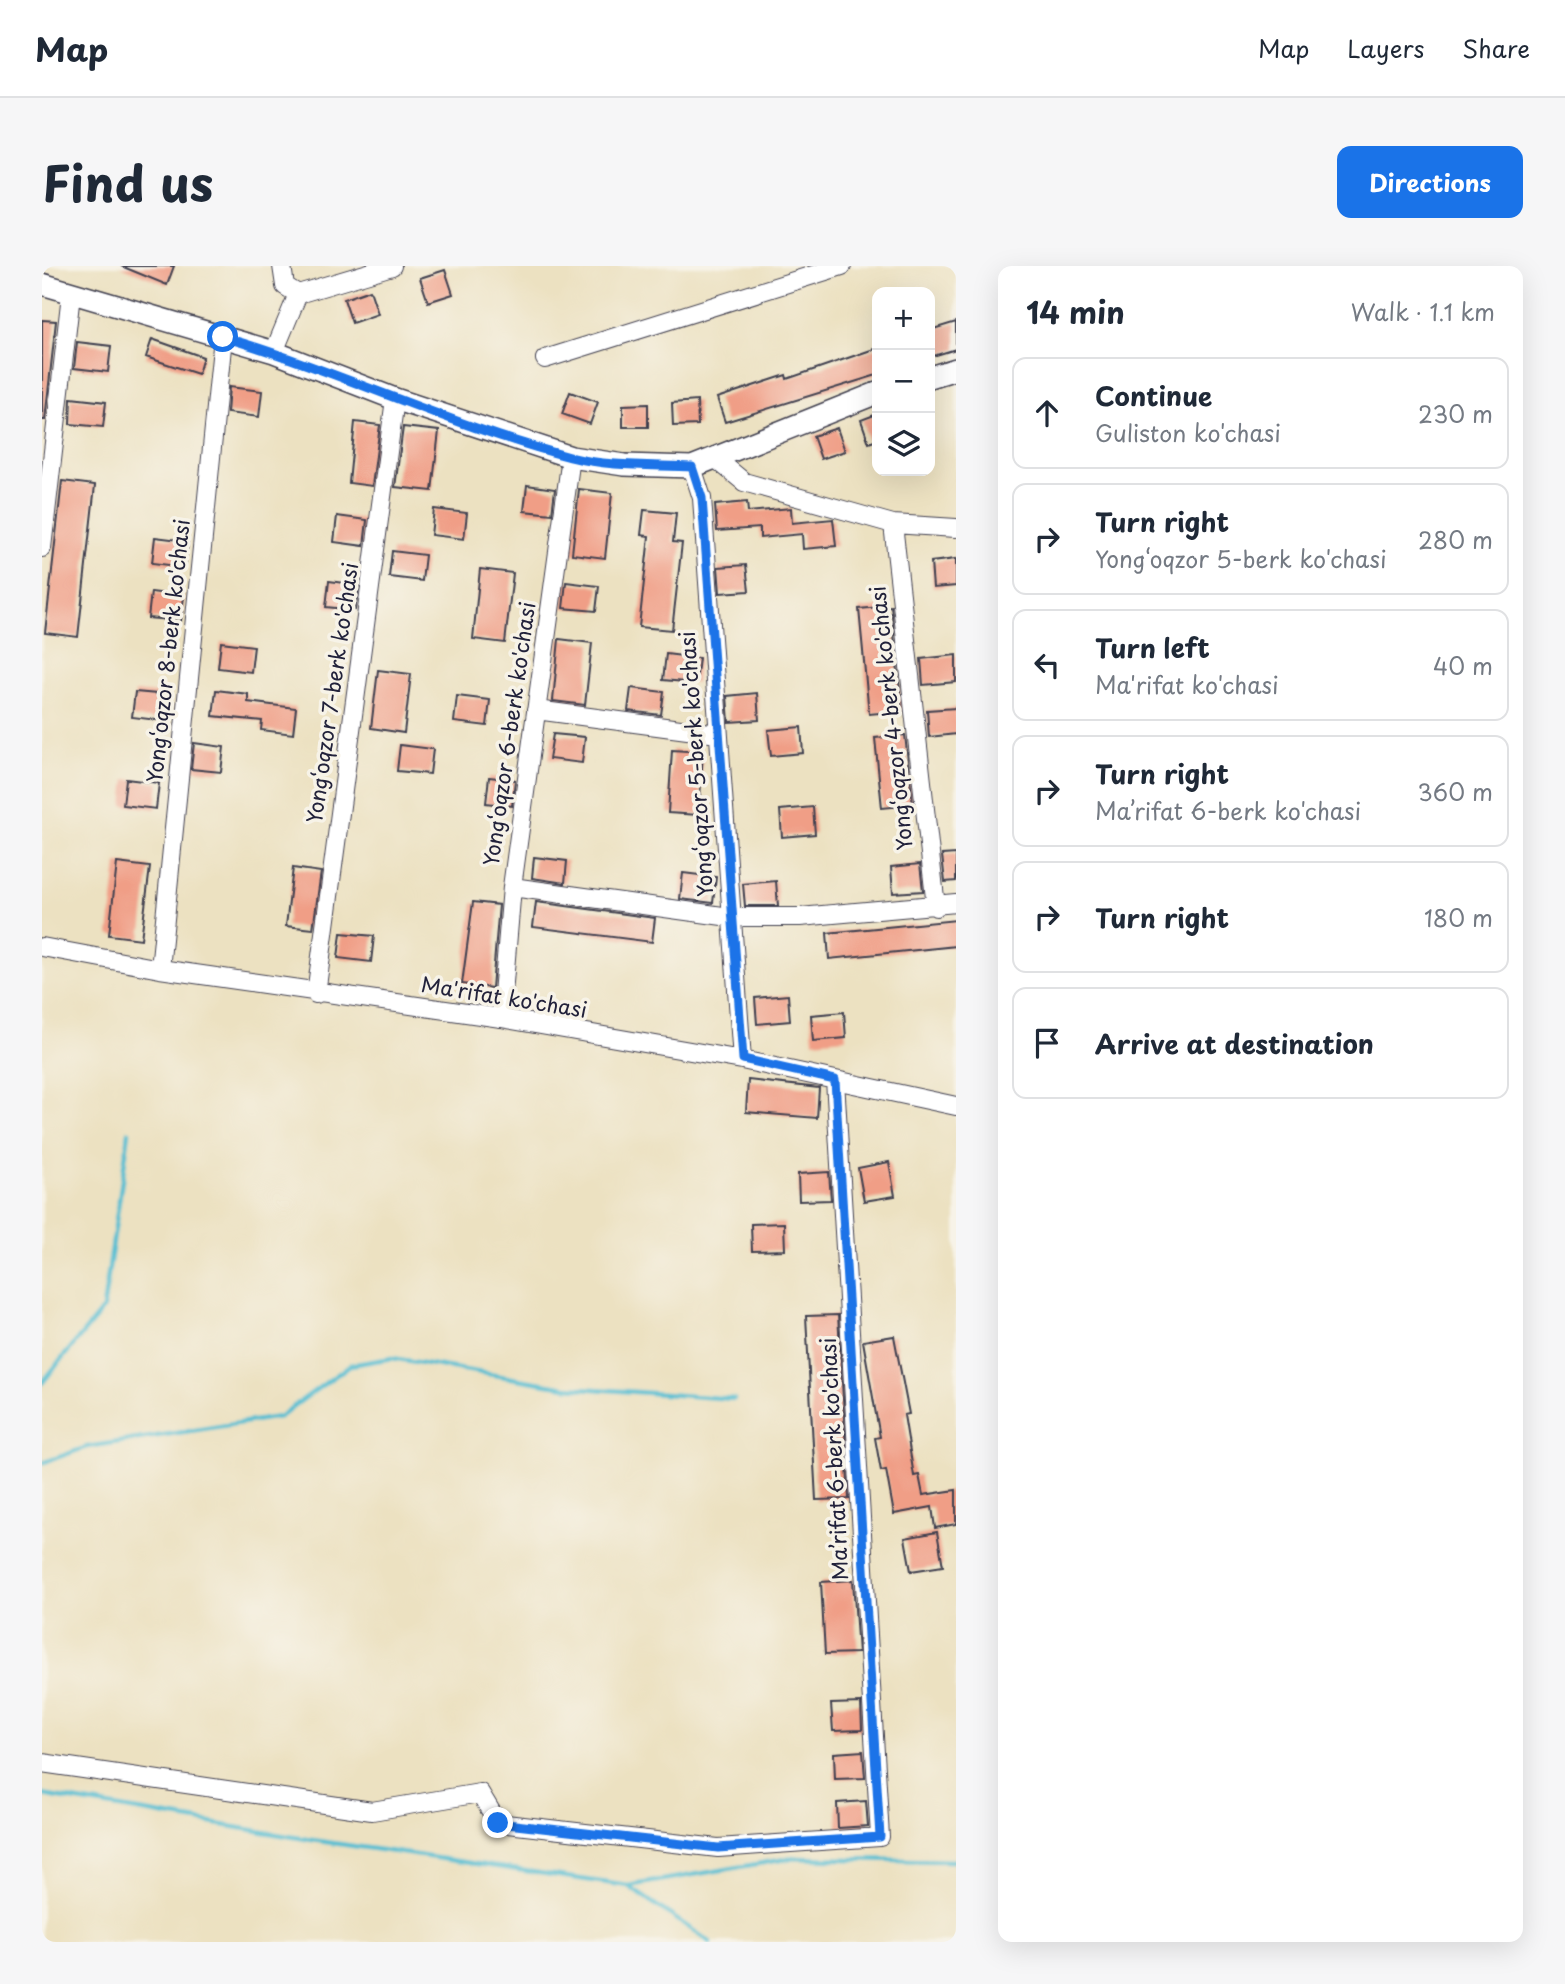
<!DOCTYPE html>
<meta charset="utf-8">
<style>
:root{--surface:#fff;--page:#f6f6f7;--text:#1f2937;--muted:#747a83;--line:#e0e1e3;--accent:#1a73e8}
body{margin:0;font-family:"Playpen Sans",sans-serif;background:var(--page);color:var(--text)}
.controls{position:absolute;right:21px;top:21px;display:grid;overflow:hidden;border-radius:14px;box-shadow:0 7px 28px #0002}
.controls button{width:63px;height:63px;display:grid;place-items:center;padding:0;border:0;border-bottom:2px solid var(--line);background:var(--surface);color:var(--text);font:35px sans-serif}
.stop{position:absolute;width:21px;height:21px;margin:-16px;border:5px solid #1a73e8;border-radius:50%;background:#fff}
.stop.end{background:#1a73e8;border-color:#fff;box-shadow:0 2px 7px #0008}
.list{margin:0;padding:0;list-style:none}
h2{display:flex;justify-content:space-between;align-items:center;height:91px;margin:0;padding:0 28px;font-size:30px}
h2 small{font-size:23px;font-weight:400;color:var(--muted)}
.list li{display:grid;grid-template-columns:46px 1fr auto;gap:21px;align-items:center;box-sizing:border-box;height:112px;margin:0 14px 14px;padding:0 14px;border:2px solid var(--line);border-radius:14px}
.list b{display:block;font-size:26px;white-space:nowrap}
.list p{margin:0;font-size:23px;white-space:nowrap;color:var(--muted)}
.list em{font-size:23px;font-style:normal;color:var(--muted)}
.icon{flex:none;width:38px;height:38px;fill:none;stroke:currentColor;stroke-width:2;stroke-linecap:round;stroke-linejoin:round}
.map{position:relative;flex:none;width:914px;height:1676px;overflow:hidden;border-radius:14px}
header{display:flex;align-items:center;gap:42px;box-sizing:border-box;height:98px;padding:0 35px;background:var(--surface);border-bottom:2px solid var(--line)}
header strong{font-size:33px}
nav{display:flex;gap:38px;margin-inline-start:auto;font-size:24px}
.intro{display:flex;align-items:center;justify-content:space-between;box-sizing:border-box;height:168px;padding:0 42px}
h1{margin:0;font-size:49px}
.button{padding:18px 32px;border-radius:14px;background:var(--accent);color:#fff;font-size:24px;font-weight:700}
main{display:flex;gap:42px;padding:0 42px}
aside{flex:1;background:var(--surface);border-radius:14px;box-shadow:0 7px 28px #0002}
.map>svg:first-child{display:block}
.lines{fill:none;stroke-linecap:round;stroke-linejoin:round}
.stream{stroke:#55bed2;stroke-width:4.5}
.building{fill:#f09e86}
.minor-casing{stroke:#403f4f;stroke-width:20}
.major-casing{stroke:#403f4f;stroke-width:24}
.minor{stroke:#fff;stroke-width:18}
.major{stroke:#fff;stroke-width:21}
.route{stroke:#1a73e8;stroke-width:9}
.labels{text-anchor:middle;stroke-width:7;stroke-linejoin:round;paint-order:stroke}
.street-label{font-size:21px;fill:#22223b;stroke:#f7f3e8}
</style>
<header>
<strong>Map</strong>
<nav><a>Map</a><a>Layers</a><a>Share</a></nav>
</header>
<div class="intro"><h1>Find us</h1><a class="button">Directions</a></div>
<main>
<div class="map">
<svg width="914" height="1676" viewBox="0 0 914 1676">
<rect width="100%" height="100%" fill="#f7f3e8"/>
<filter id="ink" filterUnits="userSpaceOnUse"><feTurbulence type="fractalNoise" baseFrequency=".0143" numOctaves="2"/><feDisplacementMap in="SourceGraphic" scale="14" xChannelSelector="R" yChannelSelector="G"/><feConvolveMatrix kernelMatrix="1 2 1 2 8 2 1 2 1" color-interpolation-filters="sRGB"/></filter>
<filter id="wash" filterUnits="userSpaceOnUse"><feTurbulence type="fractalNoise" baseFrequency=".00686" numOctaves="4" result="noise"/><feDisplacementMap in="SourceGraphic" scale="28" xChannelSelector="R" yChannelSelector="G"/><feGaussianBlur stdDeviation="1.57" result="paint"/><feColorMatrix in="noise" values="0 0 0 0 0 0 0 0 0 0 0 0 0 0 0 0 0 1.4 0 .05"/><feComposite in="paint" operator="in"/></filter>
<g filter="url(#wash)">
<rect width="100%" height="100%" fill="#ece1c1"/>
<g class="lines">
<!-- stream -->
<path class="stream" d="M 0,1117 L 61,1043 L 87,866
M 0,1197 L 45,1181 L 237,1151 L 308,1099 L 350,1092 L 524,1121 L 692,1133
M 0,1529 L 270,1574 L 586,1620 L 750,1592 L 914,1595
M 586,1620 L 668,1676"/>
</g>
<g id="blocks">
<!-- building -->
<path class="building" d="M 79,0 L 132,0 L 125,19 Z
M 403,4 L 411,28 L 386,36 L 378,12 Z
M 328,24 L 336,48 L 310,57 L 302,33 Z
M 0,54 L 14,55 L 3,154 L 0,154 Z
M 914,56 L 914,83 L 888,91 L 888,64 Z
M 110,73 L 161,91 L 156,108 L 104,91 Z
M 35,76 L 69,80 L 66,106 L 32,102 Z
M 835,82 L 835,109 L 683,156 L 675,132 L 744,109 L 745,113 Z
M 187,121 L 220,125 L 217,151 L 185,147 Z
M 528,126 L 556,136 L 548,158 L 520,148 Z
M 29,132 L 64,136 L 61,161 L 28,158 Z
M 655,135 L 656,159 L 631,160 L 630,137 Z
M 606,138 L 606,161 L 581,161 L 581,139 Z
M 835,148 L 835,174 L 827,177 L 819,154 Z
M 313,156 L 338,159 L 330,220 L 307,217 Z
M 361,161 L 397,165 L 390,225 L 353,221 Z
M 795,162 L 803,185 L 779,193 L 771,170 Z
M 20,215 L 53,219 L 36,371 L 3,367 Z
M 485,219 L 513,223 L 510,248 L 482,245 Z
M 537,223 L 570,227 L 563,292 L 530,288 Z
M 705,236 L 706,246 L 749,242 L 750,257 L 791,253 L 794,280 L 761,283 L 760,268 L 718,272 L 718,262 L 675,265 L 673,239 Z
M 392,243 L 425,247 L 422,273 L 389,269 Z
M 602,244 L 634,247 L 631,276 L 640,277 L 630,364 L 597,361 L 607,270 L 599,269 Z
M 295,250 L 325,254 L 322,280 L 292,276 Z
M 113,271 L 146,275 L 143,301 L 110,297 Z
M 350,285 L 383,289 L 380,315 L 347,311 Z
M 914,293 L 914,320 L 891,322 L 889,296 Z
M 704,299 L 707,325 L 678,327 L 676,301 Z
M 438,303 L 471,307 L 463,377 L 431,373 Z
M 287,315 L 317,319 L 313,344 L 284,341 Z
M 524,316 L 557,320 L 554,345 L 521,342 Z
M 109,326 L 142,330 L 139,355 L 106,352 Z
M 849,340 L 860,445 L 827,448 L 817,343 Z
M 517,373 L 550,377 L 543,439 L 511,435 Z
M 179,376 L 212,380 L 209,406 L 176,402 Z
M 624,388 L 657,392 L 654,417 L 621,414 Z
M 914,389 L 914,416 L 881,419 L 879,393 Z
M 336,404 L 369,408 L 362,467 L 329,462 Z
M 589,422 L 622,426 L 619,449 L 586,445 Z
M 174,424 L 206,428 L 206,436 L 254,442 L 251,468 L 219,464 L 220,455 L 171,450 Z
M 93,426 L 126,429 L 123,455 L 90,451 Z
M 715,427 L 717,454 L 687,456 L 685,430 Z
M 415,430 L 448,434 L 445,460 L 412,456 Z
M 914,442 L 914,468 L 887,471 L 885,444 Z
M 759,461 L 761,487 L 729,490 L 726,464 Z
M 511,468 L 543,471 L 540,497 L 507,493 Z
M 863,469 L 871,539 L 840,542 L 833,472 Z
M 152,477 L 182,481 L 179,506 L 149,503 Z
M 358,479 L 391,483 L 388,508 L 355,505 Z
M 630,484 L 661,486 L 657,549 L 626,547 Z
M 447,511 L 473,514 L 470,540 L 444,537 Z
M 84,513 L 117,517 L 114,543 L 81,539 Z
M 771,541 L 773,568 L 740,571 L 738,544 Z
M 914,588 L 914,615 L 903,616 L 900,589 Z
M 492,591 L 525,595 L 523,617 L 490,612 Z
M 75,597 L 108,601 L 99,673 L 67,669 Z
M 878,598 L 881,625 L 851,627 L 849,601 Z
M 251,602 L 279,606 L 271,663 L 244,660 Z
M 641,607 L 674,611 L 671,637 L 638,633 Z
M 734,615 L 736,640 L 703,640 L 701,618 Z
M 431,636 L 457,639 L 450,722 L 420,718 Z
M 494,636 L 613,652 L 610,676 L 491,661 Z
M 914,654 L 914,680 L 787,693 L 785,667 Z
M 299,667 L 332,670 L 329,696 L 296,692 Z
M 746,729 L 748,755 L 715,758 L 713,732 Z
M 802,746 L 804,772 L 771,775 L 769,749 Z
M 706,814 L 777,822 L 775,852 L 704,846 Z
M 847,896 L 853,930 L 822,935 L 816,902 Z
M 787,906 L 789,934 L 757,935 L 756,908 Z
M 742,957 L 743,984 L 710,985 L 709,958 Z
M 796,1049 L 807,1233 L 774,1234 L 764,1050 Z
M 852,1070 L 867,1148 L 862,1149 L 872,1210 L 877,1209 L 881,1229 L 914,1224 L 914,1258 L 893,1262 L 890,1241 L 852,1248 L 844,1204 L 839,1205 L 833,1172 L 838,1171 L 821,1075 Z
M 895,1266 L 901,1300 L 869,1305 L 863,1272 Z
M 811,1314 L 816,1387 L 783,1388 L 779,1316 Z
M 819,1437 L 820,1464 L 791,1465 L 789,1438 Z
M 821,1485 L 823,1512 L 793,1513 L 792,1487 Z
M 824,1535 L 826,1560 L 796,1562 L 795,1537 Z"/>
</g>
</g>
<g filter="url(#ink)">
<use href="#blocks" fill-opacity="0" stroke="#403f4f" stroke-width="2"/>
<g class="lines">
<!-- minor casing -->
<g class="minor-casing">
<path id="minor" d="M 240,0 L 243,20 L 256,28
M 232,86 L 256,28 L 350,0
M 503,93 L 800,0
M 673,192 L 702,216 L 851,258 L 914,262
M 650,201 L 660,232 L 700,794
M 851,258 L 894,641
M 0,282 L 29,28
M 494,444 L 676,468
M 470,621 L 688,651 L 758,651 L 914,637
M 0,681 L 118,703 L 459,752 L 700,794 L 914,840
M 118,703 L 181,71
M 274,728 L 353,133
M 459,752 L 470,621 L 529,191
M 0,1497 L 330,1545 L 438,1527 L 456,1557 L 676,1582 L 838,1571 L 793,814"/>
</g>
<!-- major casing -->
<g class="major-casing">
<path id="major" d="M 0,18 L 232,86 L 353,133 L 529,191 L 582,199 L 650,201 L 835,127
M 888,111 L 914,103"/>
</g>
<!-- minor -->
<use href="#minor" class="minor"/>
<!-- major -->
<use href="#major" class="major"/>
</g>
</g>
<g class="lines" filter="url(#ink)">
<!-- route -->
<path class="route" d="M 181,71 C 298,105 409,160 528,191 C 567,201 610,199 650,201 L 660,232 L 701,793 L 793,814 L 838,1571 L 676,1582 L 456,1557"/>
</g>
<g class="labels">
<!-- street labels -->
<g class="street-label">
<text transform="translate(127 385) rotate(-84)" y="7">Yong‘oqzor 8-berk ko'chasi</text>
<text transform="translate(291 427) rotate(-82)" y="7">Yong‘oqzor 7-berk ko'chasi</text>
<text transform="translate(850 452) rotate(-96)" y="7">Yong‘oqzor 4-berk ko'chasi</text>
<text transform="translate(468 468) rotate(-82)" y="7">Yong‘oqzor 6-berk ko'chasi</text>
<text transform="translate(655 498) rotate(-94)" y="7">Yong‘oqzor 5-berk ko'chasi</text>
<text transform="translate(462 732) rotate(9)" y="7">Ma'rifat ko'chasi</text>
<text transform="translate(793 1193) rotate(-93)" y="7">Ma’rifat 6-berk ko'chasi</text>
</g>
</g>
</svg>
<div class="controls">
<button>+</button>
<button>−</button>
<button><svg class="icon" aria-label="layers" viewBox="0 0 24 24"><path d="M12 4l9 5-9 5-9-5zM3 14l9 5 9-5"/></svg></button>
</div>
<div class="stop" style="left:181px;top:71px"></div>
<div class="stop end" style="left:456px;top:1557px"></div>
</div>
<aside>
<h2>14 min<small>Walk · 1.1 km</small></h2>
<ul class="list">
<li><svg class="icon" aria-label="ahead" viewBox="0 0 24 24"><path d="M12 20V5M6 11l6-6 6 6"/></svg><div><b>Continue</b><p>Guliston ko'chasi</p></div><em>230 m</em></li>
<li><svg class="icon" aria-label="right" viewBox="0 0 24 24"><path d="M7 20v-9h11M14 6l5 5-5 5"/></svg><div><b>Turn right</b><p>Yong‘oqzor 5-berk ko'chasi</p></div><em>280 m</em></li>
<li><svg class="icon" aria-label="left" viewBox="0 0 24 24"><path d="M17 20v-9H6M10 6l-5 5 5 5"/></svg><div><b>Turn left</b><p>Ma'rifat ko'chasi</p></div><em>40 m</em></li>
<li><svg class="icon" aria-label="right" viewBox="0 0 24 24"><path d="M7 20v-9h11M14 6l5 5-5 5"/></svg><div><b>Turn right</b><p>Ma’rifat 6-berk ko'chasi</p></div><em>360 m</em></li>
<li><svg class="icon" aria-label="right" viewBox="0 0 24 24"><path d="M7 20v-9h11M14 6l5 5-5 5"/></svg><div><b>Turn right</b></div><em>180 m</em></li>
<li><svg class="icon" aria-label="arrive" viewBox="0 0 24 24"><path d="M6 21V4h12l-3 4 3 4H6"/></svg><div><b>Arrive at destination</b></div></li>
</ul>
</aside>
</main>
